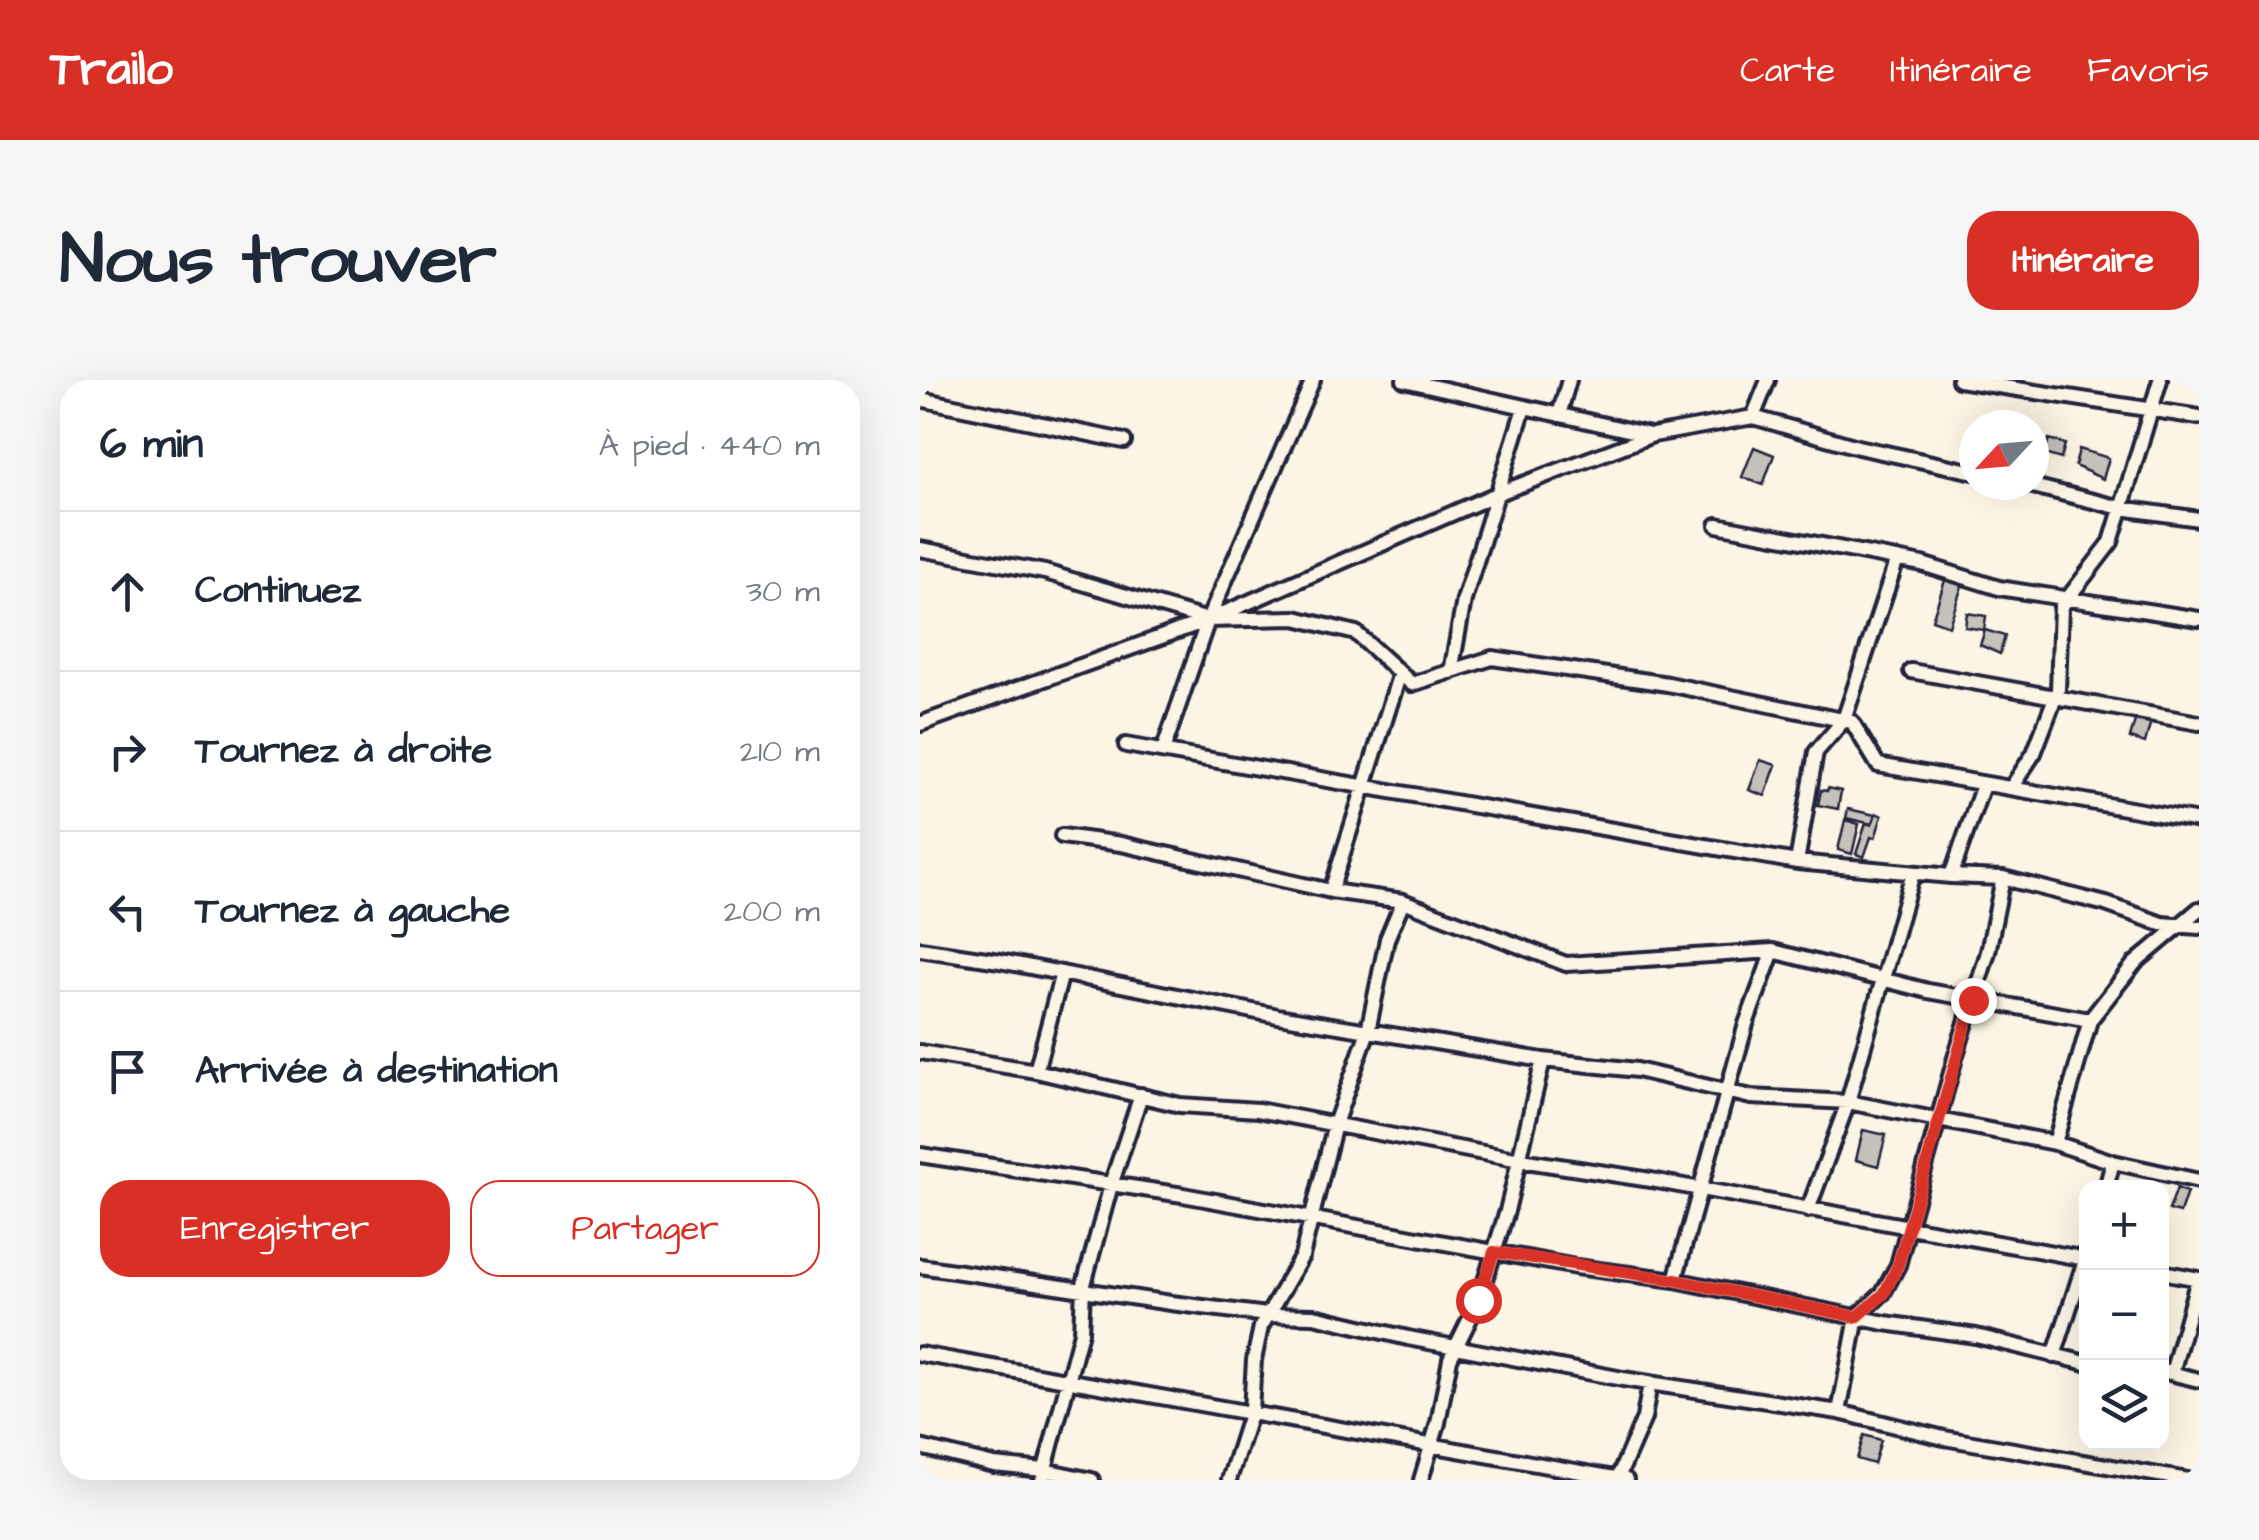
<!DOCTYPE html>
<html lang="fr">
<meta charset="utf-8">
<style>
:root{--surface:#fff;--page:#f6f6f7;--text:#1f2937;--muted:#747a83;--line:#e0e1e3;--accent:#d93025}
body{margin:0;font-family:"Architects Daughter",sans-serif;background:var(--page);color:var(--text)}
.controls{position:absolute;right:30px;bottom:30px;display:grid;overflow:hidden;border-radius:20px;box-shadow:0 10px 40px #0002}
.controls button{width:90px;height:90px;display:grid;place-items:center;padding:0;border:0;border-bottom:2px solid var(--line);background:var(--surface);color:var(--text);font:50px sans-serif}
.compass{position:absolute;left:1039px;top:30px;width:90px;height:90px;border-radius:50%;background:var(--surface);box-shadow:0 10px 40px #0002;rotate:244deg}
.stop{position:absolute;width:30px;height:30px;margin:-22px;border:8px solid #d93025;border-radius:50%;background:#fff}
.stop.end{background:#d93025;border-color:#fff;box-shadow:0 2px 10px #0008}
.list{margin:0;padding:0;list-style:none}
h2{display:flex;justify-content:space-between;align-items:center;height:130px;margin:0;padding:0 40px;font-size:42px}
h2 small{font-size:32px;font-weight:400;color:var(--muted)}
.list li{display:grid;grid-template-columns:65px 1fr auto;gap:30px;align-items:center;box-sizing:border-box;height:160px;padding:0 40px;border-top:2px solid var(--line)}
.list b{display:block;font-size:38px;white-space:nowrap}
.list em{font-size:32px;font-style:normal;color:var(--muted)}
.actions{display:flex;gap:20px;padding:30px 40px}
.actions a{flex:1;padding:22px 0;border:2px solid var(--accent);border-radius:30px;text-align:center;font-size:35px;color:var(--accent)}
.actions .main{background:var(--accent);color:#fff}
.icon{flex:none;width:55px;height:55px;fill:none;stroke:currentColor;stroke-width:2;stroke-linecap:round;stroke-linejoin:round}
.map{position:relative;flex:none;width:1279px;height:1100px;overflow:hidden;border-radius:30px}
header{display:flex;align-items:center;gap:60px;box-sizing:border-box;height:140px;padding:0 50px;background:var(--accent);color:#fff}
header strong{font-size:48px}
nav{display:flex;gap:55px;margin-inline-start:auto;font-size:35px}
.intro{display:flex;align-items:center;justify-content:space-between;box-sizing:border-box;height:240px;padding:0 60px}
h1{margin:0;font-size:70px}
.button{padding:25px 45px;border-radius:30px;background:var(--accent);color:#fff;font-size:35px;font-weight:700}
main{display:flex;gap:60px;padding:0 60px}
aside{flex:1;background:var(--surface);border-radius:30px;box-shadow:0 10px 40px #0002}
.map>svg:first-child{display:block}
.building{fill:#c6c1bb;stroke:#22223b;stroke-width:2.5}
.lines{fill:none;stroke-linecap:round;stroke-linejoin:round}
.street-casing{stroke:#22223b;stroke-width:20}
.street{stroke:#fcf5e5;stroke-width:12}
.route{stroke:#d93025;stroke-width:12}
</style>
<header>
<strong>Trailo</strong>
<nav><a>Carte</a><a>Itinéraire</a><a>Favoris</a></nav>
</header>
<div class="intro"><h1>Nous trouver</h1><a class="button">Itinéraire</a></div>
<main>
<aside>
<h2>6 min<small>À pied · 440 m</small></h2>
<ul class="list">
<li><svg class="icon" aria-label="ahead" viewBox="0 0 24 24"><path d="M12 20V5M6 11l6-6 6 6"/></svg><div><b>Continuez</b></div><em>30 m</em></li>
<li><svg class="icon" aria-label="right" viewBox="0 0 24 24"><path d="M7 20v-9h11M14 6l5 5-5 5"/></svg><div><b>Tournez à droite</b></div><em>210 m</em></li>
<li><svg class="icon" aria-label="left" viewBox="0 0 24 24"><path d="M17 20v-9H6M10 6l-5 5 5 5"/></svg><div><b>Tournez à gauche</b></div><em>200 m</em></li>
<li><svg class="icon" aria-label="arrive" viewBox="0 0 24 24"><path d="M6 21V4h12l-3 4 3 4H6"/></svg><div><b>Arrivée à destination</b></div></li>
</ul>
<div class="actions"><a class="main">Enregistrer</a><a>Partager</a></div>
</aside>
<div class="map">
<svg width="1279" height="1100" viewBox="0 0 1279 1100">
<rect width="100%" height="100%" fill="#fcf5e5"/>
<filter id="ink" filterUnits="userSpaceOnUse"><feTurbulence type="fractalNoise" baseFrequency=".01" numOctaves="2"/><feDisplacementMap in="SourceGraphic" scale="20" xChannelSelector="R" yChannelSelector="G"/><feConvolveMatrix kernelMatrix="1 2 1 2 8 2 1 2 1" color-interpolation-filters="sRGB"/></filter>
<g filter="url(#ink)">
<!-- building -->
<path class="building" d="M 1129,59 L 1145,64 L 1141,79 L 1124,74 Z
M 834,67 L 854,75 L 843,105 L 822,97 Z
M 1159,69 L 1189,78 L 1183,99 L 1155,86 Z
M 1026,197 L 1043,203 L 1029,246 L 1012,240 Z
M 1047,233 L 1066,236 L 1064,250 L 1045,247 Z
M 1065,250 L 1085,256 L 1080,274 L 1060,265 Z
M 1216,337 L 1231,341 L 1225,363 L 1210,358 Z
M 840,380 L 856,385 L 845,416 L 829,410 Z
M 908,408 L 921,411 L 918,429 L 898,425 L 901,410 L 907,411 Z
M 928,429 L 955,435 L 952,444 L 926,438 Z
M 956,433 L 962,436 L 955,458 L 951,457 L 944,477 L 936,474 L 946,443 L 952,445 Z
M 925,440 L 939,444 L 932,474 L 918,470 Z
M 943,750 L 966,755 L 958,786 L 936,780 Z
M 1257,808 L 1267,812 L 1260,833 L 1249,830 Z
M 944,1055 L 961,1060 L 954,1084 L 937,1079 Z"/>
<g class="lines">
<!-- street casing -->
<g class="street-casing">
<path id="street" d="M 484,0 L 730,55
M 1039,0 L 1279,37
M 0,19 L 204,61
M 639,35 L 649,0
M 833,37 L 938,67 L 1054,92
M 1109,105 L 1201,128 L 1279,139
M 797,145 L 1002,184 L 1079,208 L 1279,239
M 0,169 L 125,192 L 288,240 L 375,238 L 436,253 L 492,304 L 572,278 L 748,304 L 932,342 L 958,385 L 1279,441
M 991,291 L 1279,343
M 531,292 L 544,220 L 604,28
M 0,344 L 288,240 L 579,113 L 733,55 L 833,37 L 848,0
M 206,365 L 877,482 L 1031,496 L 1083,498 L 1186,524 L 1242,544 L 1279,547
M 243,371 L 288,240 L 393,0
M 1091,408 L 1114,373 L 1138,310 L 1141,227 L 1191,162 L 1240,0
M 142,456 L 201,464 L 411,511
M 877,482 L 896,372 L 924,340 L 977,179
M 1031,496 L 1063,405
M 483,521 L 646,584 L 853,571 L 1008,611 L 1170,640
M 0,569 L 80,581 L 358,636 L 623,680 L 717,690 L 831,717 L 928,722 L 1135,763 L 1193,782 L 1279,801
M 0,672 L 116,691 L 260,725 L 338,730 L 600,780 L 731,800 L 1166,879
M 116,691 L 142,593
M 1135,763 L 1170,640 L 1214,584 L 1279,529
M 0,775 L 263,815 L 656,887 L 755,900 L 965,943 L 1056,956 L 1166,983
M 1186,808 L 1193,782
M 888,830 L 928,722 L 993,493
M 0,886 L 251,923 L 347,935 L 394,936 L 488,958 L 703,999 L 919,1032 L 1024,1058 L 1268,1100
M 1242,892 L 1279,899
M 755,900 L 826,644 L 853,571
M 0,974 L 706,1100
M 1134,976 L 1166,877
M 1242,991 L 1279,1000
M 1252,993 L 1278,899
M 919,1032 L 937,937 L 963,913 L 978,885 L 1035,678 L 1068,572 L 1083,498
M 0,1067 L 74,1085 L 124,1090 L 172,1100
M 122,1100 L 161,952 L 163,908 L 191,805 L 221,715
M 309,1100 L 331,1031 L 334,980 L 341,947 L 382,876 L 415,744 L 448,651 L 467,559 L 483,521 L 411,511 L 480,293
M 501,1100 L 518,1043 L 530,979 L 559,920 L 587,831 L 623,680
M 697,1100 L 724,1038 L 730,1003"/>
</g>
<!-- street -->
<use href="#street" class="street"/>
</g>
</g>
<g class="lines" filter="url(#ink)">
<!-- route -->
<path class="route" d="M 558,920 L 574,872 L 755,900 L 937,937 L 964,914 L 978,885 L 1053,620"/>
</g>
</svg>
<div class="controls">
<button>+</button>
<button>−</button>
<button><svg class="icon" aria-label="layers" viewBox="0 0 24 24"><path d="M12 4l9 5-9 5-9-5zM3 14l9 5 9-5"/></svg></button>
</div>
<svg class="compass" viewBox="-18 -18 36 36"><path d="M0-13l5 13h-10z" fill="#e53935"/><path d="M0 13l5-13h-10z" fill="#747a83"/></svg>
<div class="stop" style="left:558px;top:920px"></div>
<div class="stop end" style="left:1053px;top:620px"></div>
</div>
</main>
